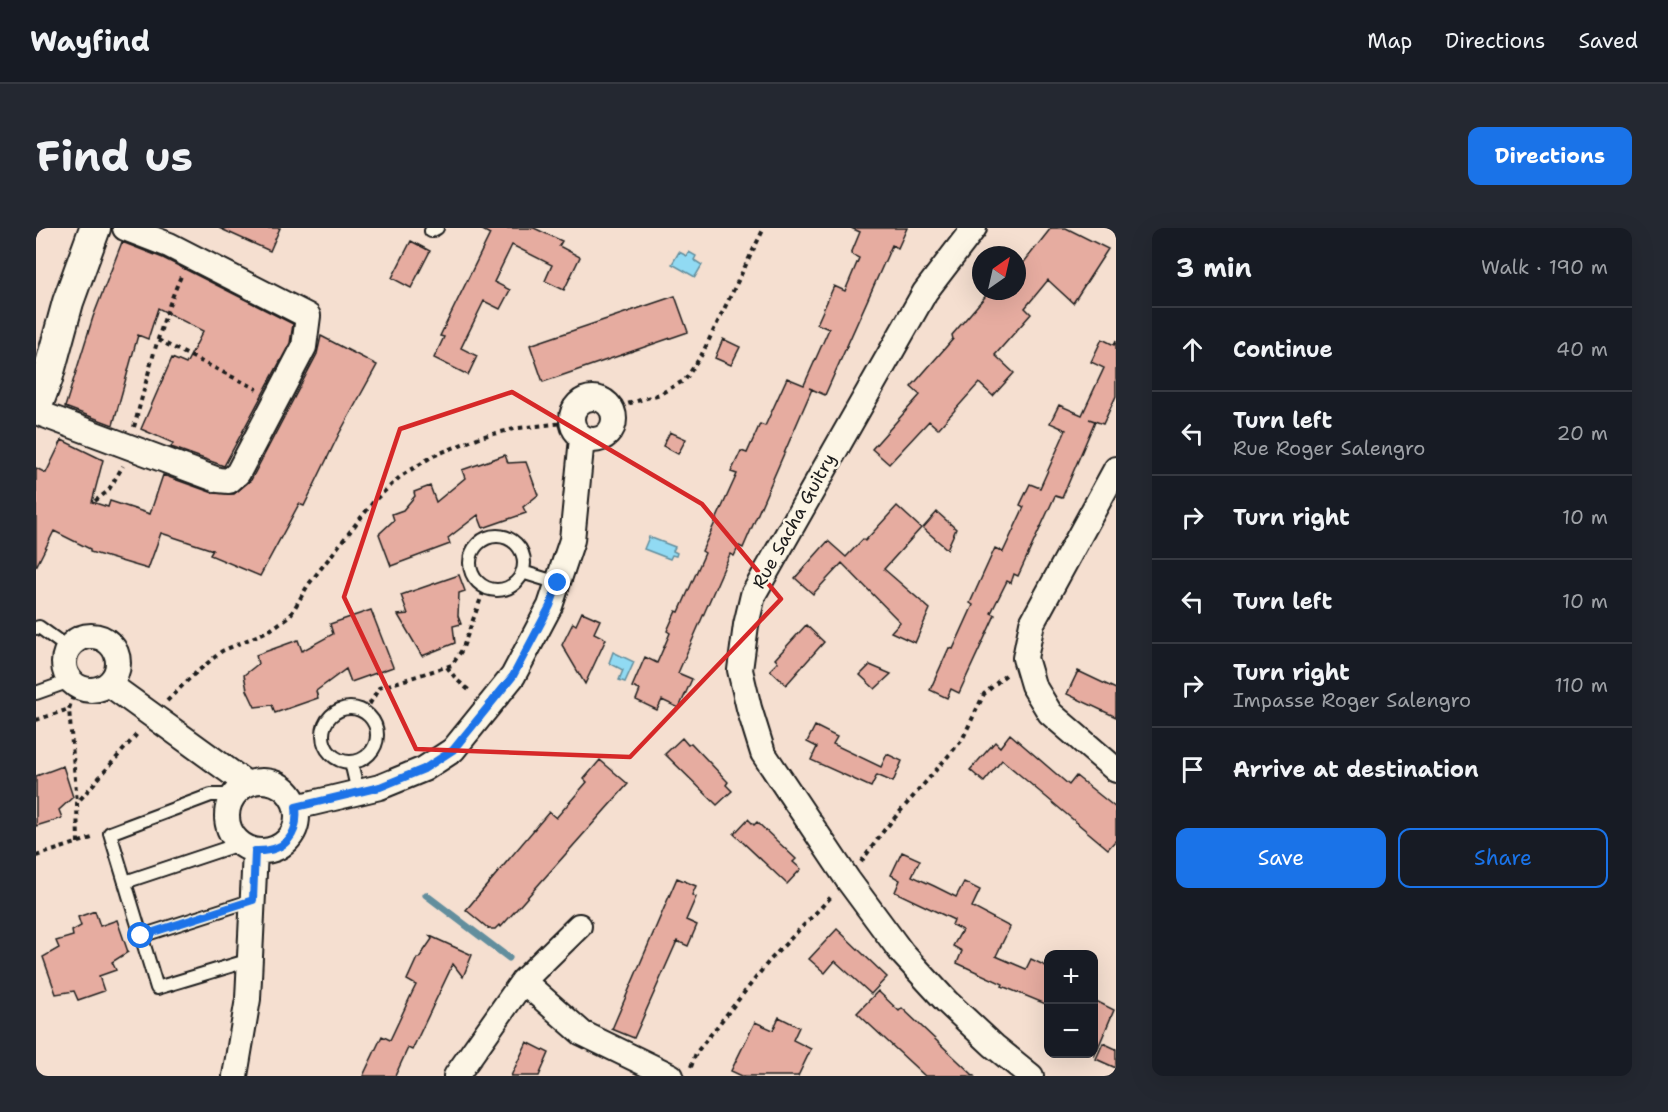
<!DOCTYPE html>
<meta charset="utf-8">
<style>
:root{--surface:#171b24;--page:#242831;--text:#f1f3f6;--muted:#9ea1a6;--line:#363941;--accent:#1a73e8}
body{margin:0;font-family:"Shantell Sans",sans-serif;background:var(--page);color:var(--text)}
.controls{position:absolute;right:18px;bottom:18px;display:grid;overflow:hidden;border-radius:12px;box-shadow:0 6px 24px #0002}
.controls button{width:54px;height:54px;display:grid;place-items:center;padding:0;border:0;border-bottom:2px solid var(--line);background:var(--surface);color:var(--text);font:30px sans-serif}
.compass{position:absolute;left:936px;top:18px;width:54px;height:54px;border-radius:50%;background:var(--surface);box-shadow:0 6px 24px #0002;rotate:34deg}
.stop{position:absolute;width:18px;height:18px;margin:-14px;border:4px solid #1a73e8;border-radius:50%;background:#fff}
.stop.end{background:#1a73e8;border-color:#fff;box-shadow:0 2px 6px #0008}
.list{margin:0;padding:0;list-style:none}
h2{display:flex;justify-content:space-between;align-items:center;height:78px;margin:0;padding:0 24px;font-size:26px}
h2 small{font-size:20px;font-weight:400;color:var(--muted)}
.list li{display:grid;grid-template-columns:39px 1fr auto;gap:18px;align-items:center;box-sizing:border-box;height:84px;padding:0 24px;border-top:2px solid var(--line)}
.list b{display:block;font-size:22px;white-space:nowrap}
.list p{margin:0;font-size:20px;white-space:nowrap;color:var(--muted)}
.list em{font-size:20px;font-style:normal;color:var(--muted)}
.actions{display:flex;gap:12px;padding:18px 24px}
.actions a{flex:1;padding:14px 0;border:2px solid var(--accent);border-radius:12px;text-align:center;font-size:21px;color:var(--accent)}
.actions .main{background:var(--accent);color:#fff}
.icon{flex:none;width:33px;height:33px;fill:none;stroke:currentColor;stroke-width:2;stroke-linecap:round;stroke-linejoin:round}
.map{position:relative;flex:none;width:1080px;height:848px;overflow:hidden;border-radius:12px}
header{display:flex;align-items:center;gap:36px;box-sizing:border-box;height:84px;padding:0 30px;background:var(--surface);border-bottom:2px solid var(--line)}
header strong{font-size:28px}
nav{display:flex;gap:33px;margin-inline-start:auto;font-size:21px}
.intro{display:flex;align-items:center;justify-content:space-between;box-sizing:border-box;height:144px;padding:0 36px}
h1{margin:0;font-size:42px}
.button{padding:15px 27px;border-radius:12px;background:var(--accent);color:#fff;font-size:21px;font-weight:700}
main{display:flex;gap:36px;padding:0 36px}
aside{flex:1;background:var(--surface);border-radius:12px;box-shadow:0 6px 24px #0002}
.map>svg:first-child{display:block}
.water{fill:#91daf3;stroke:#628e9d;stroke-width:1.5}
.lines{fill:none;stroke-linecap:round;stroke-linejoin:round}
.stream{stroke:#628e9d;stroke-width:7}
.building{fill:#e6aca0;stroke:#1c1c1c;stroke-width:1.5}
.service-casing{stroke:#1c1c1c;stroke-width:16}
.minor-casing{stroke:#1c1c1c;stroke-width:28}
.tertiary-casing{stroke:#1c1c1c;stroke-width:34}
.path{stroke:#1c1c1c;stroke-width:4;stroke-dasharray:4.5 4.5;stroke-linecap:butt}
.service{stroke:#fcf5e5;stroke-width:12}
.minor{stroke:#fcf5e5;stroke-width:24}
.tertiary{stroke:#fcf5e5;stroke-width:30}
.route{stroke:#1a73e8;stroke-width:8}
.marked{fill:none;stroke:#d62828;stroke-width:4.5;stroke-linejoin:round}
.labels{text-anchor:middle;stroke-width:5;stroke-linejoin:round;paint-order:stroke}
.street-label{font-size:18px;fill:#1c1c1c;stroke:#fcf5e5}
</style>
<header>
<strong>Wayfind</strong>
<nav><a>Map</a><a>Directions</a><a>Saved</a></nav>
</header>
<div class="intro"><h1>Find us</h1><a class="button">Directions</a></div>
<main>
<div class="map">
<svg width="1080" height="848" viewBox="0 0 1080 848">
<rect width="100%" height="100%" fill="#f5dfd0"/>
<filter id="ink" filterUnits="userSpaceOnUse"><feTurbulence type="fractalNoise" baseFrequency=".0167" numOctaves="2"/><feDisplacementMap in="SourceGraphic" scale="12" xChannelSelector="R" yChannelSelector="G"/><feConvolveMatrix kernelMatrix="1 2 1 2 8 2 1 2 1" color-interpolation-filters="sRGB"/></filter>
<g filter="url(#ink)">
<!-- water -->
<path class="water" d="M 643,24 L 651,28 L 653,24 L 660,28 L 658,32 L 666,37 L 659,49 L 636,36 Z
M 613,309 L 639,319 L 637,323 L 641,325 L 640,328 L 636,327 L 634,331 L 608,321 Z
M 577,424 L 598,434 L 589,454 L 583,452 L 587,442 L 573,435 Z"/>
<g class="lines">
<!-- stream -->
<path class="stream" d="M 390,667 L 473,730"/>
</g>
<!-- building -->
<path class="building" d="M 183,0 L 244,0 L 234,23 Z
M 443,0 L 498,0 L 526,13 L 523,18 L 544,29 L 528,62 L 509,53 L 516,37 L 476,17 L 458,54 L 474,62 L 464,81 L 448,73 L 425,120 L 441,128 L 432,147 L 398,130 L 408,109 L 404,108 L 454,6 Z
M 815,0 L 871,0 L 862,20 L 856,17 L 789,167 L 773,160 L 776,161 L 707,320 L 703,318 L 698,328 L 694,326 L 642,445 L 656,451 L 643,480 L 626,472 L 621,482 L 600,472 L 604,462 L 596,459 L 609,429 L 621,435 L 634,405 L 631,403 L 640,383 L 643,384 L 669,325 L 666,323 L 701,246 L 695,244 L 705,223 L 711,225 L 724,196 L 729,198 L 751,150 L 768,157 L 793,101 L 781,96 L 798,58 L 809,63 L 823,30 L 815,26 L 824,4 Z
M 1015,0 L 1030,0 L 1072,21 L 1037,75 L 1012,52 L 989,80 L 995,86 L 959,127 L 978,145 L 957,168 L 943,155 L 902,201 L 893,193 L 853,236 L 836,221 L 884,167 L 875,159 L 917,111 L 916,107 L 954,63 L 981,63 L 981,43 Z
M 375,13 L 394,23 L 375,60 L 356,50 Z
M 86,14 L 127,30 L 257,96 L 254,115 L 188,238 L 135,219 L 137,215 L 105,201 L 136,130 L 150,136 L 167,103 L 122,80 L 112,111 L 102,107 L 77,197 L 29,179 L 57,89 Z
M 639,68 L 652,104 L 507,154 L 494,117 Z
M 285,108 L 341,137 L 303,206 L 268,278 L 263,276 L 224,348 L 174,327 L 177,322 L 125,305 L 112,341 L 54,324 L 54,321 L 18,303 L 0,339 L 0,240 L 10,245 L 26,212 L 67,232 L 56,274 L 72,279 L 74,273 L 114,286 L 127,247 L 177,265 L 198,266 L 215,252 L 281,126 Z
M 687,111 L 704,119 L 695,137 L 679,130 Z
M 1066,111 L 1078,117 L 1080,112 L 1080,168 L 1067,196 L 1053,191 L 1059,193 L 1026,270 L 1019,268 L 982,348 L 978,346 L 975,355 L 971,353 L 955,385 L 959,387 L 923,465 L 915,461 L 911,470 L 894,462 L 913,420 L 917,421 L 937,377 L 934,375 L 959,320 L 967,324 L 988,279 L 984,277 L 994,256 L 1004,260 L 1030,202 L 1014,195 L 1023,177 L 1046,187 L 1068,140 L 1055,134 Z
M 634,204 L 650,211 L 642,226 L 627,218 Z
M 469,227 L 472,235 L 490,234 L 502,267 L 487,279 L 490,285 L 447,300 L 442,287 L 412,310 L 414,316 L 355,338 L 343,306 L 358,292 L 356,286 L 367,282 L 379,268 L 378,264 L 394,258 L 400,274 L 429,250 L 426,242 Z
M 861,278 L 885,300 L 848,341 L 894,381 L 879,415 L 855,404 L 864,394 L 806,335 L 777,366 L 759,350 L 792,313 L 810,329 L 827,311 L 829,313 Z
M 901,284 L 920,301 L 911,321 L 887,300 Z
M 423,347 L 429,363 L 423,365 L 422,388 L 425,396 L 417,398 L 419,415 L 386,428 L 362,387 L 372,386 L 365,367 Z
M 335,382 L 357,439 L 315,454 L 310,441 L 280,463 L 282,470 L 239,485 L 236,477 L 219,479 L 211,462 L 208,447 L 222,436 L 220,427 L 262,412 L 266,423 L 297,406 L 294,396 Z
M 546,384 L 564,392 L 558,405 L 570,411 L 549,456 L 526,417 L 537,395 L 540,397 Z
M 770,397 L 788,414 L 750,457 L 734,442 L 742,434 L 739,431 Z
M 834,437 L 855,446 L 839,461 L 824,447 Z
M 1042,443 L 1080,461 L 1080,489 L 1031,466 Z
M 779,498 L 801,509 L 797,516 L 845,539 L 851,526 L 866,533 L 857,554 L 841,547 L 835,559 L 775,532 L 781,519 L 771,514 Z
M 974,506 L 1033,557 L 1040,548 L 1080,580 L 1080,612 L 1072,621 L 966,532 L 948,554 L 934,542 L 959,514 L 964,519 Z
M 646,510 L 652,517 L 655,515 L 692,554 L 690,557 L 696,563 L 681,577 L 629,526 Z
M 564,532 L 592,556 L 465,699 L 463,697 L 459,701 L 453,701 L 430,682 L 513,584 L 520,590 L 551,554 L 548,551 Z
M 27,538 L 37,569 L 23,582 L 26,590 L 0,598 L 0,548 Z
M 712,591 L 718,597 L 721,594 L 760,631 L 757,634 L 765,641 L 751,656 L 698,606 Z
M 866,624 L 884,632 L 876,648 L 898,658 L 920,669 L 928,654 L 944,662 L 936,679 L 974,699 L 960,728 L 990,741 L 995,731 L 1012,739 L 1012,777 L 966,758 L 967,756 L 921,735 L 926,723 L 917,718 L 926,702 L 916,697 L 918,692 L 859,664 L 864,652 L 855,647 Z
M 641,650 L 660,658 L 656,667 L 660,669 L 650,692 L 661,697 L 652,718 L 641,713 L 598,810 L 576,801 Z
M 59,683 L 64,698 L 81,692 L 92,724 L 76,734 L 80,742 L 63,748 L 68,763 L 42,772 L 38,763 L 20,766 L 7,729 L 23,720 L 20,713 L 37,708 L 36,703 L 45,698 L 42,689 Z
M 801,701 L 851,749 L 835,766 L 799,733 L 789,745 L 773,731 Z
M 394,708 L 436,727 L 427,749 L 417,736 L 376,822 L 372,820 L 359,848 L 327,848 L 346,808 L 354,812 L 376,765 L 380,757 L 371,752 L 381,730 L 383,730 L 396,711 Z
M 842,763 L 863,783 L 866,780 L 938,848 L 889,848 L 821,785 Z
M 1058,772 L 1078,782 L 1058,829 Z
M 743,789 L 763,799 L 757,812 L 775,821 L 762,848 L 706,848 L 695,843 L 719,794 L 737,802 Z
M 491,814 L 513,825 L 503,848 L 475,848 Z
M 1067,815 L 1080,821 L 1080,840 L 1060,831 Z"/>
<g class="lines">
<!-- service casing -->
<g class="service-casing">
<path id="service" d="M 395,3 L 401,0
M434 335a27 27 0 1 1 54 0a27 27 0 1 1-54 0Z
M 486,344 L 522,355
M 0,400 L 3,399 L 32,420
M 0,465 L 34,453
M287 507a27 27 0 1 1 54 0a27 27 0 1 1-54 0Z
M 315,534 L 322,564
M 197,567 L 175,567 L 74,605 L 121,760 L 214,732
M 89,654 L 203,616
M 105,708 L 217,672"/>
</g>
<!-- minor casing -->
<g class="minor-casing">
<path id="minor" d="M 938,0 L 889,64 L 717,367 L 710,397 L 704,442 L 713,480 L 727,525 L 812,652 L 866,725 L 911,774 L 958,818 L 995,848
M536 191a21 21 0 1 1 42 0a21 21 0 1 1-42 0Z
M 0,184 L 182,252 L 193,253 L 202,245 L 268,119 L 272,88 L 133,17 L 89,0
M 1080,241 L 996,395 L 989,430 L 997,457 L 1014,485 L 1080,542
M28 435a27 27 0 1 1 54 0a27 27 0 1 1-54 0Z
M 73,456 L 211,556
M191 588a35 35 0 1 1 70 0a35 35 0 1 1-70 0Z
M 260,579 L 344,559 L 388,541 L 417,522 L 477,448 L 514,378 L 536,312 L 546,210
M 487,753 L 546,805 L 635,848
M 199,848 L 212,771 L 219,623
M 420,848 L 487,753 L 543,698"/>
</g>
<!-- tertiary casing -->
<g class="tertiary-casing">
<path id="tertiary" d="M 0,180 L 11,151 L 32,74 L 59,0"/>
</g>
<!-- path -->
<path class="path" d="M 122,112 L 221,161
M 575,181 L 624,166 L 649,152 L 665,128 L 728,0
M 98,199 C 112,148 124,94 146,46
M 59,273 L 72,263 L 87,238
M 411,439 L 421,452 L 435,464
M 37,468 L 33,481 L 41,575
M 131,473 L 155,449 L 186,423 L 234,402 L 254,388 L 272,357 L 338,273 L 365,248 L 397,228 L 444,209 L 482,200 L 529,195
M 329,484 L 343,460 L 416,437 L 426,422 L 449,359
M 0,492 L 33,481
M 42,615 L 41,575 L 102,505
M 0,628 L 59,609
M 825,634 L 849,601 L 926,512 L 948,466 L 972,445
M 655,839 L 660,825 L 734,732 L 796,668"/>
<!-- service -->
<use href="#service" class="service"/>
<!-- minor -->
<use href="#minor" class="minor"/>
<!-- tertiary -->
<use href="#tertiary" class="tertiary"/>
</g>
</g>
<g class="lines" filter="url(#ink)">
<!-- route -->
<path class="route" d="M 105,708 L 217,672 L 219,623 C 249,624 263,608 260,579 L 344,559 L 388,541 L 417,522 L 477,448 L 514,378 L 522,355"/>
</g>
<!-- marked area -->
<path class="marked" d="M 476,164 L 666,276 L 745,371 L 594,529 L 380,521 L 308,369 L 364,201 Z"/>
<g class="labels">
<!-- street labels -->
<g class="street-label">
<text transform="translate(758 293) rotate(-61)" y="6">Rue Sacha Guitry</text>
</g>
</g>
</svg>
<div class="controls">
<button>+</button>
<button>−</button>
</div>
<svg class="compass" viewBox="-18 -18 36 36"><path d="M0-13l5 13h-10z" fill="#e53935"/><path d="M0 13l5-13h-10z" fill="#9ea1a6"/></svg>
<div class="stop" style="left:105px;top:708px"></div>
<div class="stop end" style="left:522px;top:355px"></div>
</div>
<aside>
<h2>3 min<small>Walk · 190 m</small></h2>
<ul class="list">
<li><svg class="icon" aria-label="ahead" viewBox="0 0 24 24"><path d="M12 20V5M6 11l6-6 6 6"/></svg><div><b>Continue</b></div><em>40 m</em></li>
<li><svg class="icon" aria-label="left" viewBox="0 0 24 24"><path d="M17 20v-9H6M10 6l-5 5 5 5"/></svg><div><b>Turn left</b><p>Rue Roger Salengro</p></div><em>20 m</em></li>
<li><svg class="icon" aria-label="right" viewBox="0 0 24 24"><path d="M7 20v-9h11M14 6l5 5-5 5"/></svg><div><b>Turn right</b></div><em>10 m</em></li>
<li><svg class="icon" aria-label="left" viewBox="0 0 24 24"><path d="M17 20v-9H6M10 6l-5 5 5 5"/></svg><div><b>Turn left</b></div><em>10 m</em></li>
<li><svg class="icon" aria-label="right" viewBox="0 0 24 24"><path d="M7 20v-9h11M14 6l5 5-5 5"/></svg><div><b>Turn right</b><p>Impasse Roger Salengro</p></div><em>110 m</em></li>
<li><svg class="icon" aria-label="arrive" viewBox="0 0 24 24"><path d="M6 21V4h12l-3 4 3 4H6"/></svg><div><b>Arrive at destination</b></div></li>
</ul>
<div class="actions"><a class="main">Save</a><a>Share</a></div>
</aside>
</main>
